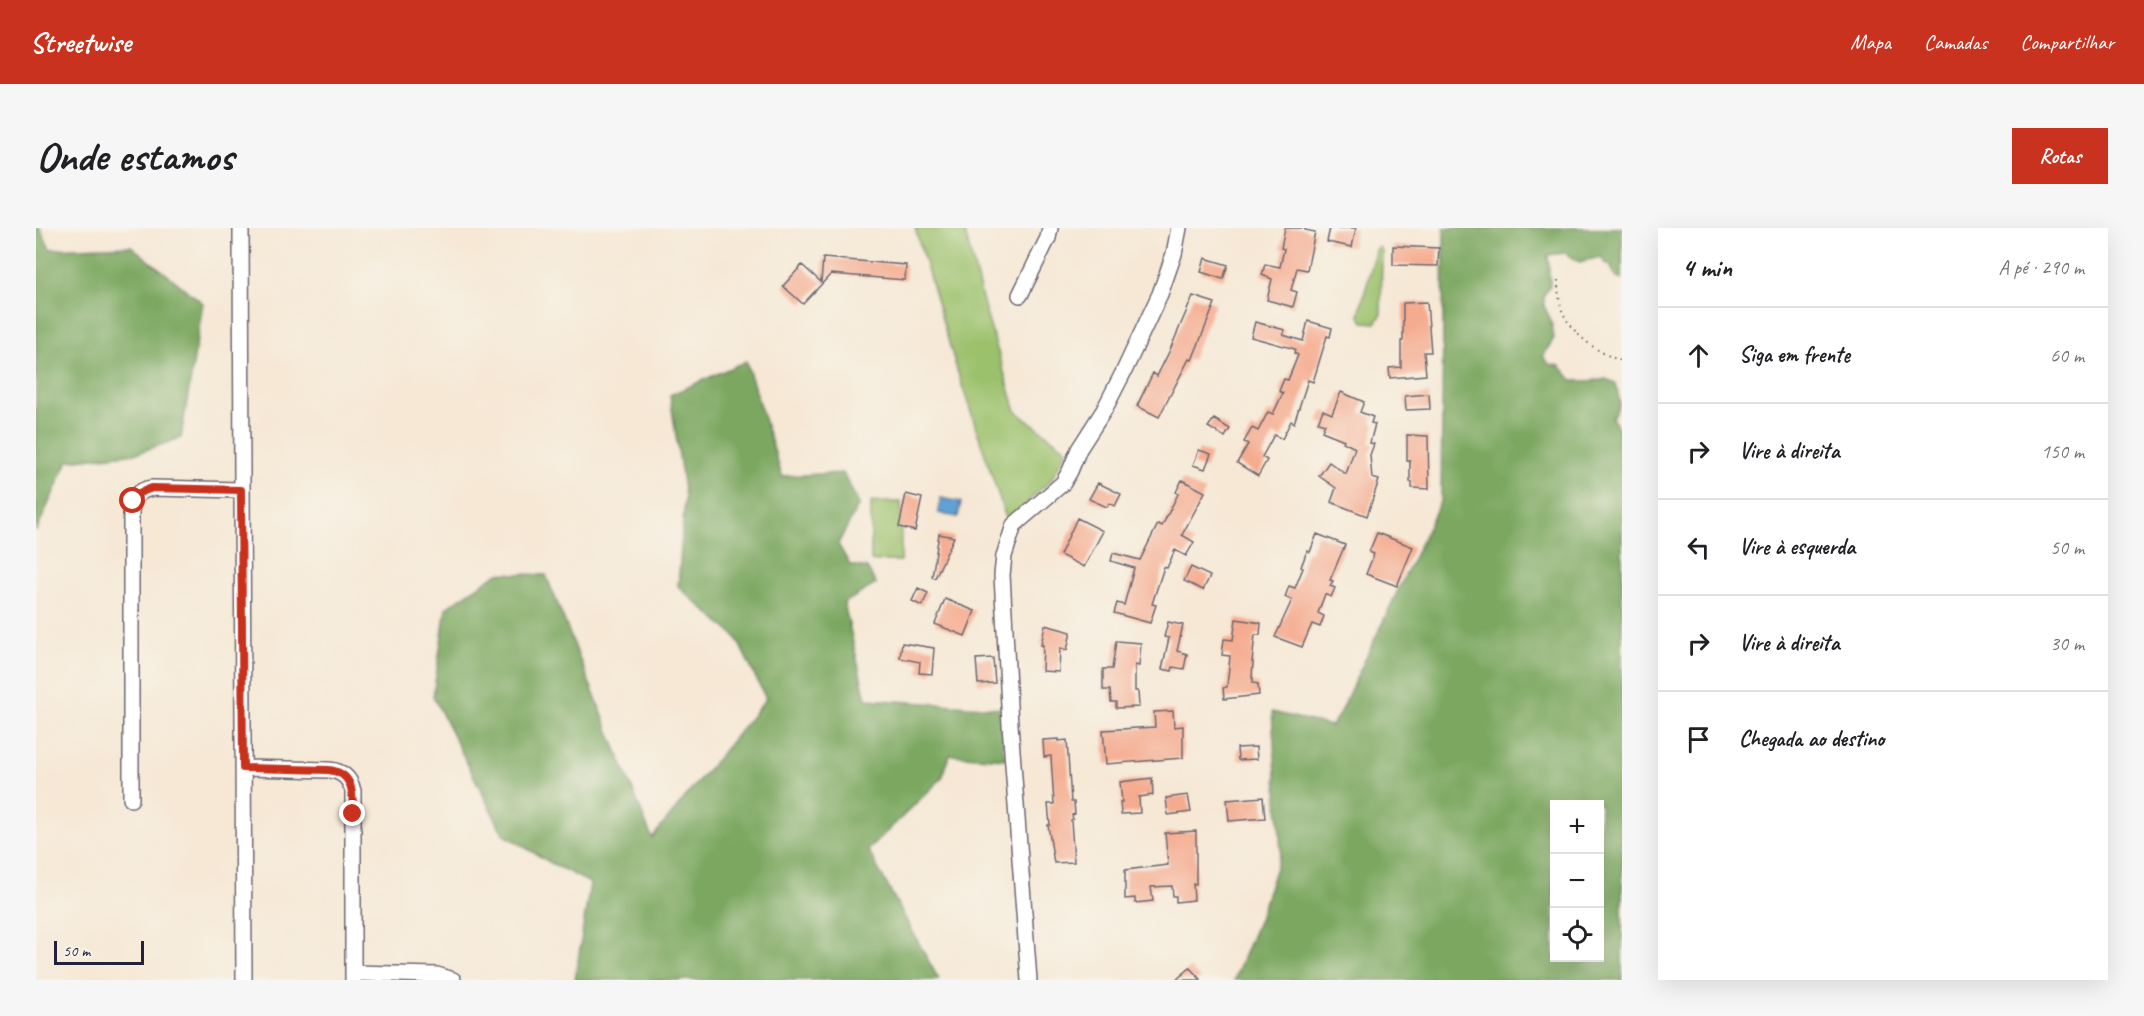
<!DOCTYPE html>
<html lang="pt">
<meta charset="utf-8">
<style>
:root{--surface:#fff;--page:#f6f6f6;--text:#202124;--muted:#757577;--line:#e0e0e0;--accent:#c8321e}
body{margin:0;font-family:Caveat,sans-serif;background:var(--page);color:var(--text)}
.controls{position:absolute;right:18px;bottom:18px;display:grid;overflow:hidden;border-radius:0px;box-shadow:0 6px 24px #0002}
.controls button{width:54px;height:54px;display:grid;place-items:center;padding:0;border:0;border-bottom:2px solid var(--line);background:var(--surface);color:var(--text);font:30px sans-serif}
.scale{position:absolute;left:18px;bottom:15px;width:90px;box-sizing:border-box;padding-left:6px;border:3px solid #22223b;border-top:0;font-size:16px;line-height:21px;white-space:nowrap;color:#22223b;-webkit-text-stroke:4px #f7f3e8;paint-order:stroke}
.stop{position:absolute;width:18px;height:18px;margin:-14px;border:4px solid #c8321e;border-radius:50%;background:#fff}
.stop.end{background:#c8321e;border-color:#fff;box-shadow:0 2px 6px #0008}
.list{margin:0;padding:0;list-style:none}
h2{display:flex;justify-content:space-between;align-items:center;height:78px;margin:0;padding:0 24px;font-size:26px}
h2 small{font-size:20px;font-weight:400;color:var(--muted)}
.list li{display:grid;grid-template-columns:39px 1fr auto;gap:18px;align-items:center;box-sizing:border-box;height:96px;padding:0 24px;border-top:2px solid var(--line)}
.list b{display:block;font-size:22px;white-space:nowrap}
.list em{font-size:20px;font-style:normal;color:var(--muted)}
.icon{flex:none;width:33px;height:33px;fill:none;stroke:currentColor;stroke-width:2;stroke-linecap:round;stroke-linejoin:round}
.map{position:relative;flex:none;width:1586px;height:752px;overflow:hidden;border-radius:0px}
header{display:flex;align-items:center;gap:36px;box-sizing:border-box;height:84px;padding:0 30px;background:var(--accent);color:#fff}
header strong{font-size:28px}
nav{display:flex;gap:33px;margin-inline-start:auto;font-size:21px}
.intro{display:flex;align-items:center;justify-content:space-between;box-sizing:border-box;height:144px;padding:0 36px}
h1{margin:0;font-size:42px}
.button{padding:15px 27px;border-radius:0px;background:var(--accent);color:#fff;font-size:21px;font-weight:700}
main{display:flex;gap:36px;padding:0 36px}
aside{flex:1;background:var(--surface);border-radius:0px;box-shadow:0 6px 24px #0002}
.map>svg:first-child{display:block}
.green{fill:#9bc16c;stroke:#5e7254;stroke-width:1.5}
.forest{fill:#7ca760;stroke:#4f644e;stroke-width:1.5;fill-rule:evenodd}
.water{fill:#61a2d4;stroke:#426288;stroke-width:1.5}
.building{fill:#f5ab8f}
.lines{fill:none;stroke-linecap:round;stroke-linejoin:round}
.street-casing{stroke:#6c6771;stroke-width:18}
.path{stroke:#6c6771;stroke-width:2;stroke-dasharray:1.5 4.5;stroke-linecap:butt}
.street{stroke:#fff;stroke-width:15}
.route{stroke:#c8321e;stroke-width:8}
</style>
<header>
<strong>Streetwise</strong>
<nav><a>Mapa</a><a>Camadas</a><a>Compartilhar</a></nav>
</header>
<div class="intro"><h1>Onde estamos</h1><a class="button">Rotas</a></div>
<main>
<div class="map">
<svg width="1586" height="752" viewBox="0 0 1586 752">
<rect width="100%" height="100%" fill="#f7f3e8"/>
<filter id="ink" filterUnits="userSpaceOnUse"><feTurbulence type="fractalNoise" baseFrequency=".0167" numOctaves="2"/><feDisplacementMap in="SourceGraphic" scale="12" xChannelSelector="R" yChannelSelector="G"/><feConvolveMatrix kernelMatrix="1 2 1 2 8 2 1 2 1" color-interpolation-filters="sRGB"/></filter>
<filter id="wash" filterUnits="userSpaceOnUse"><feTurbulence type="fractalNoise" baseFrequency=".008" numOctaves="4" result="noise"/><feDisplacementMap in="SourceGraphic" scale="24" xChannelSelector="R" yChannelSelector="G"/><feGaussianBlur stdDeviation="1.35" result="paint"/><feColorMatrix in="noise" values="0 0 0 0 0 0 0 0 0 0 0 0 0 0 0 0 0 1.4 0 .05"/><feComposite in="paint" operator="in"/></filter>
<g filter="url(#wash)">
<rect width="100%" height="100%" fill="#f6e8d5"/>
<!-- green -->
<path class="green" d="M 879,0 L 928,0 L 949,82 L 980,183 L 1031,222 L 1015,252 L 971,293 L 922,145 Z
M 1343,19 L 1346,23 L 1345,87 L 1340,95 L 1327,94 L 1323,86 L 1324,82 L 1340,22 Z
M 835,274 L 865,274 L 865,333 L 835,333 Z"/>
<!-- forest -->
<path class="forest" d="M 0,0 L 4,0 L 14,21 L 95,18 L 167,75 L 145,210 L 101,225 L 32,233 L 0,303 Z
M 1408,0 L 1586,0 L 1586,52 C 1579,51 1576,45 1575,38 L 1568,34 L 1565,29 L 1543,34 L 1530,25 L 1512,27 L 1514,57 L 1508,67 L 1508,78 L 1515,92 L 1518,110 L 1507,128 L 1513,136 L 1524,138 L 1537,153 C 1549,152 1558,154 1570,151 L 1580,155 L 1584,176 L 1576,190 L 1583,201 L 1586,202 L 1586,752 L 1198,752 L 1223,691 L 1245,624 L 1236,484 L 1295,498 L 1302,488 L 1405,272 ZM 1518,576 L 1564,576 L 1564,730 L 1518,730 Z
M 710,133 L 746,248 L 807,245 L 823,276 L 802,316 L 814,337 L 831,340 L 840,356 L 808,375 L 830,471 L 963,480 L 969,531 L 914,527 L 906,550 L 832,622 L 903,752 L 539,752 L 554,655 L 515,635 L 467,606 L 397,468 L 410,380 L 462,345 L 510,347 L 616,610 L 730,471 L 700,409 L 642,359 L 649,269 L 634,167 Z"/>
<!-- water -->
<path class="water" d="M 905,270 L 925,274 L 922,289 L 902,285 Z"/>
<g id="blocks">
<!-- building -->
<path class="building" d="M 1249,0 L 1269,0 L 1269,2 L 1279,4 L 1271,42 L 1261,40 L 1255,62 L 1261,64 L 1257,79 L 1231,72 L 1236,51 L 1226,47 L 1229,36 L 1244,39 L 1248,21 L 1245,20 Z
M 1294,0 L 1320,0 L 1316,19 L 1291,14 Z
M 1357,18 L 1403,20 L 1402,38 L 1357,37 Z
M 787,30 L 870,37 L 869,52 L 795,46 L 767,76 L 747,58 L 766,37 L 785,54 Z
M 1169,30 L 1192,37 L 1187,51 L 1165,44 Z
M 1157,68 L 1179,75 L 1156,132 L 1153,131 L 1123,189 L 1101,178 L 1117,145 L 1121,148 L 1133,124 Z
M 1391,74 L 1395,124 L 1388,124 L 1390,147 L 1354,150 L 1353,140 L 1365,139 L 1365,113 L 1367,113 L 1367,75 Z
M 1272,93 L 1296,100 L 1294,109 L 1291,108 L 1277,154 L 1272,152 L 1258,195 L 1255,193 L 1246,211 L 1238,207 L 1226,229 L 1231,232 L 1222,248 L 1201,235 L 1212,216 L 1208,214 L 1216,200 L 1222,203 L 1232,184 L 1237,186 L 1247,165 L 1243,163 L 1248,151 L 1252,152 L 1262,127 L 1258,125 L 1259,121 L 1215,109 L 1219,94 L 1249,102 L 1247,107 L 1267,113 Z
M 1305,164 L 1328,174 L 1324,184 L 1337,189 L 1335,195 L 1339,196 L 1334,215 L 1338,216 L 1334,227 L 1336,250 L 1343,252 L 1331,288 L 1295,274 L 1300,260 L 1283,248 L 1293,234 L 1310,246 L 1319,220 L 1307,214 L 1308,212 L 1286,203 L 1289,196 L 1282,194 L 1287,182 L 1296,186 Z
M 1393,166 L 1394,181 L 1370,182 L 1369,168 Z
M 1178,191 L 1194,201 L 1189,209 L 1172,199 Z
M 1371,207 L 1392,208 L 1393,261 L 1376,260 L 1376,254 L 1374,254 L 1374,233 L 1371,233 Z
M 1163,222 L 1175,226 L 1169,241 L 1157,237 Z
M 1146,252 L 1169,264 L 1146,307 L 1158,314 L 1150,328 L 1139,322 L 1131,340 L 1128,339 L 1116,376 L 1120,377 L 1114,395 L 1078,385 L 1081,375 L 1088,377 L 1098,340 L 1075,333 L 1077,325 L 1104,332 L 1122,296 L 1126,298 L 1142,266 L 1140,264 Z
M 1062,255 L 1085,266 L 1079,278 L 1073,275 L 1071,279 L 1053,271 Z
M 870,266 L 886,270 L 879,303 L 863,299 Z
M 1041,290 L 1067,303 L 1048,339 L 1024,327 Z
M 1341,305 L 1377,319 L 1361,358 L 1330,346 L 1338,326 L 1333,324 Z
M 903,306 L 918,309 L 899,350 L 896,349 Z
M 1281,306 L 1309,317 L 1294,352 L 1297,353 L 1294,358 L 1299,360 L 1295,369 L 1289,366 L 1282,385 L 1288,388 L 1284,399 L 1276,396 L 1266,419 L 1239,409 L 1256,372 L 1249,369 L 1253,358 L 1259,360 L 1267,340 L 1265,339 L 1271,323 L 1274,324 Z
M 1155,339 L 1174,348 L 1167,362 L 1148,353 Z
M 882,360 L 892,365 L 886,378 L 876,373 Z
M 909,371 L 939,383 L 929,408 L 899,396 Z
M 1200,391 L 1225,395 L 1224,407 L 1219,407 L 1216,434 L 1217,434 L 1216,450 L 1217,450 L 1217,455 L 1222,456 L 1223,467 L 1188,471 L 1187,460 L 1191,459 L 1194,428 L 1186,427 L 1188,411 L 1197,412 Z
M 1132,394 L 1147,397 L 1141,423 L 1151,426 L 1148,441 L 1137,439 L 1136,443 L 1126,441 L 1133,410 L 1128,409 Z
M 1009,397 L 1035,404 L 1031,422 L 1024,420 L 1023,444 L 1006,443 L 1007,417 L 1005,417 Z
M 1080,413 L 1105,415 L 1103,438 L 1099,437 L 1099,463 L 1102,463 L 1103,479 L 1080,480 L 1080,474 L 1075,474 L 1074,462 L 1067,462 L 1067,441 L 1076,441 Z
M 866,415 L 898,420 L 896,446 L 883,445 L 884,434 L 864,430 Z
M 957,430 L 959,455 L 942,456 L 940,431 Z
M 1137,483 L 1138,499 L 1147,498 L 1147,530 L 1070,536 L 1067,502 L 1119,499 L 1118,484 Z
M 1023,511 L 1023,513 L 1031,512 L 1035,574 L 1038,574 L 1039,586 L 1036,587 L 1037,591 L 1035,592 L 1038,634 L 1018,635 L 1012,597 L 1014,597 L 1012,576 L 1018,576 L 1015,528 L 1008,529 L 1007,512 Z
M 1220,519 L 1221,531 L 1202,532 L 1201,520 Z
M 1116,550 L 1117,567 L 1103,569 L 1104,585 L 1085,586 L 1084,574 L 1086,574 L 1084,554 Z
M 1152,567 L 1155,584 L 1132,587 L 1130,570 Z
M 1227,569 L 1229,590 L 1193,593 L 1191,572 Z
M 1160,603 L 1160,656 L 1157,656 L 1158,672 L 1140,674 L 1140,668 L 1137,668 L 1136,658 L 1115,659 L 1117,673 L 1099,675 L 1099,670 L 1089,671 L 1089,642 L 1132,637 L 1129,605 Z
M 1154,740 L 1165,752 L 1140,752 Z"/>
</g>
</g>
<g filter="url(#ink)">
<use href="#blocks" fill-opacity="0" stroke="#6c6771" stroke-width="1.5"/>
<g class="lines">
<!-- street casing -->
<g class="street-casing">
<path id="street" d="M 205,0 L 208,752
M 984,67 L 1012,10 L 1014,0
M 207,540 L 293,542 C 306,543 314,550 317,563 L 317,752
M 95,571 L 95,284 C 96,270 103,262 116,260 L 205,262
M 317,745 L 401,747 L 417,752
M 993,752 L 974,496 L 966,347 L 968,328 L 978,297 L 1027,255 L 1034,243 L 1043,221 L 1068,182 L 1088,143 L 1124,66 L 1138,26 L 1143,0"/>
</g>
<!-- path -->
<path class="path" d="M 1522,52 C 1522,63 1523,75 1527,85 C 1537,107 1563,126 1586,133"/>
<!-- street -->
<use href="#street" class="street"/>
</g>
</g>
<g class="lines" filter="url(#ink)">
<!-- route -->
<path class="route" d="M 97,273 L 103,265 L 116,260 L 205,262 L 207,540 L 293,542 C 318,545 317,566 317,586"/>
</g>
</svg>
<div class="controls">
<button>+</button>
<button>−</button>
<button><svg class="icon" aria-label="locate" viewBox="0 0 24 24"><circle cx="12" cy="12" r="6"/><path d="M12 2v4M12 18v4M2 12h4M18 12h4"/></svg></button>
</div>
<div class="scale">50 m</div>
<div class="stop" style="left:97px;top:273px"></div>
<div class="stop end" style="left:317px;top:586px"></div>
</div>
<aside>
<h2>4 min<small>A pé · 290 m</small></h2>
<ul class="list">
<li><svg class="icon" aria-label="ahead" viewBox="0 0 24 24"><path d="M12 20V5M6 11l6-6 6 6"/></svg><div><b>Siga em frente</b></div><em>60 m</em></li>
<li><svg class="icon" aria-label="right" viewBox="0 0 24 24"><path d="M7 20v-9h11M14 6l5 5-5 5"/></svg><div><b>Vire à direita</b></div><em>150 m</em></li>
<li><svg class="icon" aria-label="left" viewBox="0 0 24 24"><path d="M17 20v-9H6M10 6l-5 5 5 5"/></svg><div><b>Vire à esquerda</b></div><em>50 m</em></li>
<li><svg class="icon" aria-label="right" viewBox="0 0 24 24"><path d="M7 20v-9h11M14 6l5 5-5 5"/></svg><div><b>Vire à direita</b></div><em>30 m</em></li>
<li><svg class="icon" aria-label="arrive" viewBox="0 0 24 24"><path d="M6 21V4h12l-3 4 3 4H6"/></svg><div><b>Chegada ao destino</b></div></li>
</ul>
</aside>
</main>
